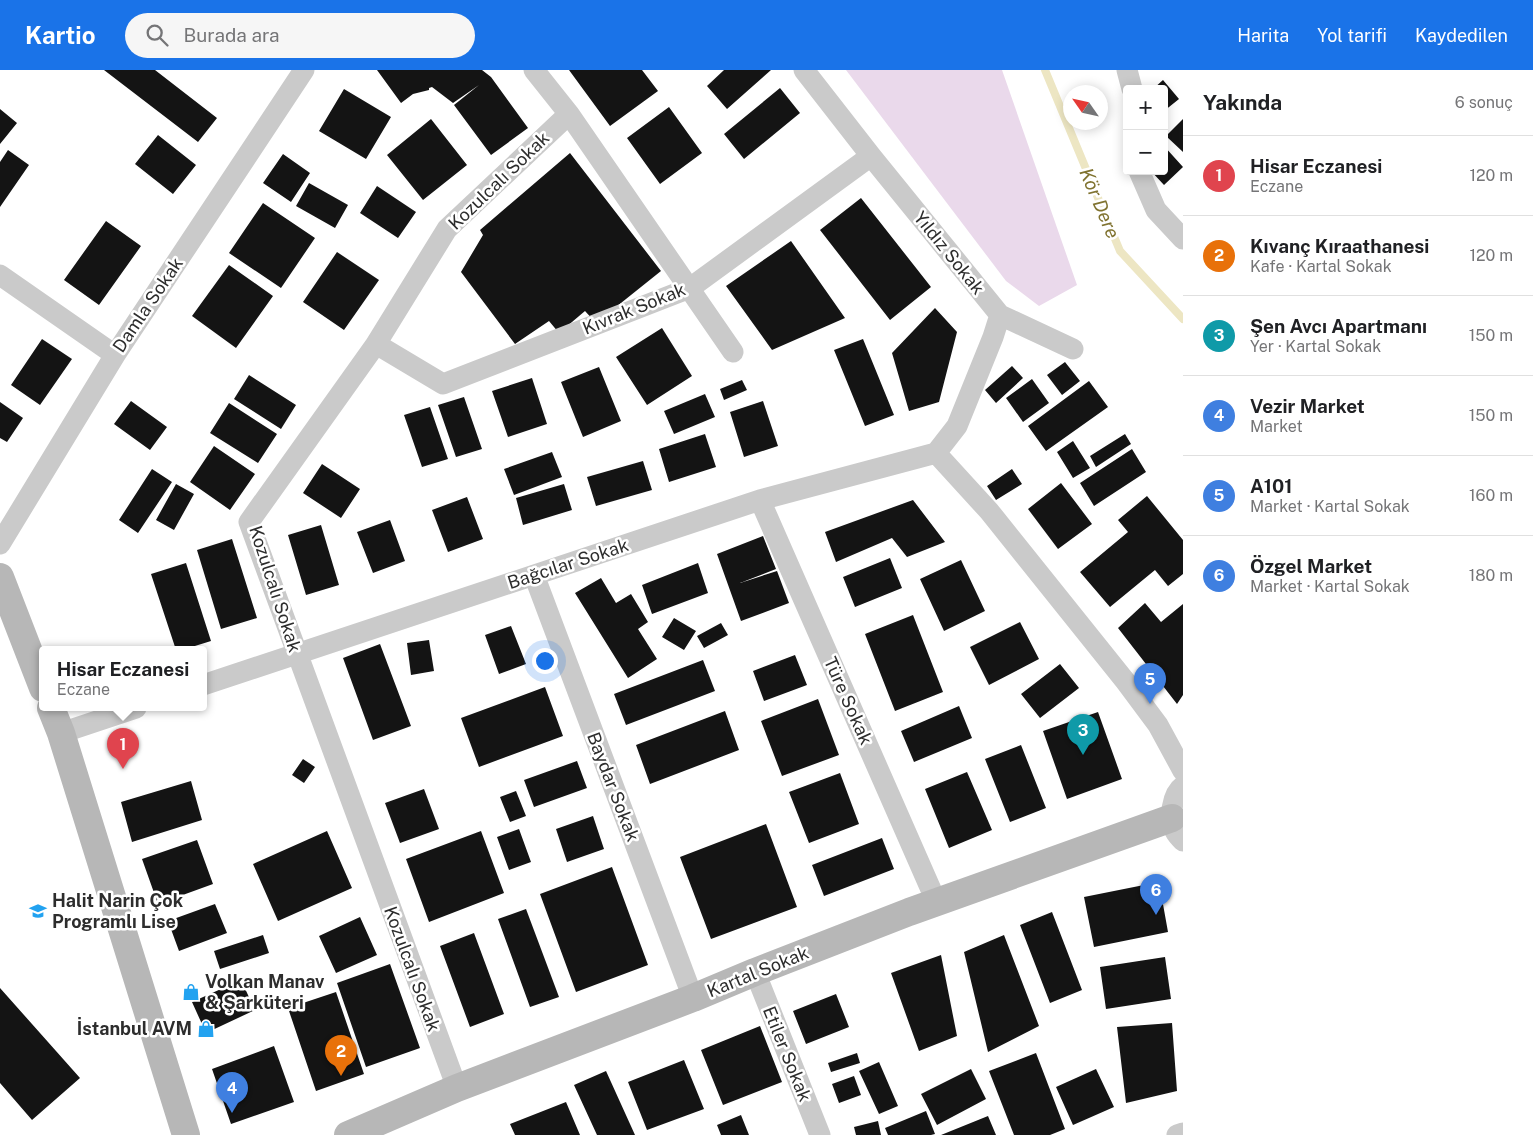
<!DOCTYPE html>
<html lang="tr">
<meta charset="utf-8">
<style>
:root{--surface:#fff;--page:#f6f6f6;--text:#202124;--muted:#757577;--line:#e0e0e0;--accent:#1a73e8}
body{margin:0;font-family:"Public Sans",sans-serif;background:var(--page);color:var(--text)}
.controls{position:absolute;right:15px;top:15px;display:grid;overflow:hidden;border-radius:5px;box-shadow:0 2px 12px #0003}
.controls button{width:45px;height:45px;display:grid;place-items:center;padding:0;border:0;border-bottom:1px solid var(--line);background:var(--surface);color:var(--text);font:25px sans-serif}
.compass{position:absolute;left:1063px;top:15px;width:45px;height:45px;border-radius:50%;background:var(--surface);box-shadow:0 2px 12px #0003;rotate:304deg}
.you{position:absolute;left:544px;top:590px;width:18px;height:18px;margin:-12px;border:4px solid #fff;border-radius:50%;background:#1a73e8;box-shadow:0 0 0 8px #1a73e833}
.badge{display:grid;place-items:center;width:32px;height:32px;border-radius:50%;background:var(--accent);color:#fff;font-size:16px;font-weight:700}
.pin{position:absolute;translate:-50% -41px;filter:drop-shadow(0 1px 2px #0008)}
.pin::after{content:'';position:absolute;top:26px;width:18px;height:15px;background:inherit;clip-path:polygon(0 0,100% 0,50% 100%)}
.popup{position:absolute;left:39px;top:576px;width:168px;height:65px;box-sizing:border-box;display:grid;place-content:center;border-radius:5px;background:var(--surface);filter:drop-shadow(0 1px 4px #0005);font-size:16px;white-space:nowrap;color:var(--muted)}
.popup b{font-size:19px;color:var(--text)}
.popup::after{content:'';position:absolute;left:50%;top:100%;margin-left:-10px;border:10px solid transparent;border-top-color:var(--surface)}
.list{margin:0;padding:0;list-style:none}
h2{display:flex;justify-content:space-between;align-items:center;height:65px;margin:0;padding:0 20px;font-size:21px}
h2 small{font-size:16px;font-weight:400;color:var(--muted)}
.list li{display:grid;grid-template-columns:32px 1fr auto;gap:15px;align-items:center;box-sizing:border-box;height:80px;padding:0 20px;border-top:1px solid var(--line)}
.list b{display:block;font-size:19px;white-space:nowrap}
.list p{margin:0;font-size:16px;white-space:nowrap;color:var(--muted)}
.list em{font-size:16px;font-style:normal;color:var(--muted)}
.icon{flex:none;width:28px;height:28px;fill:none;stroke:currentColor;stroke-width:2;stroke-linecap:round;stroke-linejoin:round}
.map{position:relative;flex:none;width:1183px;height:1065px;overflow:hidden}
header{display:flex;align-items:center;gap:30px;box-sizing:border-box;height:70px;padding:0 25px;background:var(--accent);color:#fff}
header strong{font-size:24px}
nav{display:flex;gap:28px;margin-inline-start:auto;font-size:18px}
.search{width:350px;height:45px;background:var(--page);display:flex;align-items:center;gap:12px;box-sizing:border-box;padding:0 18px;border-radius:28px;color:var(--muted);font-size:19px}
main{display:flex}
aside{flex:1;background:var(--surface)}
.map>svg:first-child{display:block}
.green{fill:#ead9eb}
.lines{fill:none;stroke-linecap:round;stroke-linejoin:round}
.stream{stroke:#ede6c3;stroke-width:8}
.building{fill:#141414}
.street{stroke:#cacaca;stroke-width:21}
.secondary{stroke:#b7b7b7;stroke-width:28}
.labels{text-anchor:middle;stroke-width:5;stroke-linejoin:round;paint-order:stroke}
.street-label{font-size:18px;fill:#2d2d2d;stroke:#fff}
.poi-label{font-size:18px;font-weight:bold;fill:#2d2d2d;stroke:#fff;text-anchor:start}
.water-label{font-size:19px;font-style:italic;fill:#807330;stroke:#fff}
</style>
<header>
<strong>Kartio</strong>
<div class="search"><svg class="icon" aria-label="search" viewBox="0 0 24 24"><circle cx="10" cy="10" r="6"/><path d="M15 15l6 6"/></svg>Burada ara</div>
<nav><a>Harita</a><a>Yol tarifi</a><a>Kaydedilen</a></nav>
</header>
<main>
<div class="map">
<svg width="1183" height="1065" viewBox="0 0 1183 1065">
<rect width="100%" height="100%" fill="#fff"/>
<!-- green -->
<path class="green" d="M 846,0 L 1002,0 L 1077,215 L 1039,236 L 1006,211 Z"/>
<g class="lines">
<!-- stream -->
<path class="stream" d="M 1045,0 L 1120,181 L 1183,249"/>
</g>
<!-- building -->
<path class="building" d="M 104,0 L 155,0 L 217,48 L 198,72 Z
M 377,0 L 482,0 L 491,7 L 528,58 L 491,85 L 454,35 L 479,15 L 453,33 L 432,17 L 429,18 L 429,20 L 413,24 L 401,33 Z
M 569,0 L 642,0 L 658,21 L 610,56 Z
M 724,0 L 771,0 L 727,39 L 707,16 Z
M 1163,10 L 1179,29 L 1164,41 L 1164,19 L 1153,19 Z
M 780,18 L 800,43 L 744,89 L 724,64 Z
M 344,19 L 391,47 L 366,89 L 319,61 Z
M 669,37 L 702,83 L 660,114 L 627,68 Z
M 0,39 L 17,53 L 0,74 Z
M 431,49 L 467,95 L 423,130 L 387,85 Z
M 1183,49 L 1183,82 L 1166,66 Z
M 158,65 L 196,95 L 173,124 L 135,94 Z
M 1164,76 L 1183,97 L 1164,115 L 1151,101 L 1164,101 Z
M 8,80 L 29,95 L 0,137 L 0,92 Z
M 570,83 L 661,201 L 596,253 L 585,241 L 559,263 L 549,251 L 515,274 L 461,202 L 483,165 L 480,160 Z
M 283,84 L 310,103 L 291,132 L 263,113 Z
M 309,113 L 348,135 L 335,158 L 296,136 Z
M 377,116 L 416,142 L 398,168 L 360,143 Z
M 861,128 L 931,217 L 890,250 L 820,160 Z
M 263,133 L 315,168 L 281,218 L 229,183 Z
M 106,151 L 141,176 L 99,235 L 64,210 Z
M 791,171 L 845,248 L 772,280 L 726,216 Z
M 337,182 L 379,210 L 344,260 L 303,232 Z
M 229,195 L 273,226 L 236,278 L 192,246 Z
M 935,238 L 957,262 L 939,332 L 909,341 L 892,283 Z
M 662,258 L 692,306 L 647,335 L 616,287 Z
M 42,269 L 72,289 L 40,335 L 11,315 Z
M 863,269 L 894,345 L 865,356 L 834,280 Z
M 1065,292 L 1080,311 L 1062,325 L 1047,305 Z
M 1012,296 L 1023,308 L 996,333 L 985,320 Z
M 599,297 L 621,351 L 583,367 L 561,312 Z
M 249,305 L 296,335 L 281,359 L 234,329 Z
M 532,308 L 547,354 L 508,367 L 492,321 Z
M 1032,309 L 1049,333 L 1023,352 L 1006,328 Z
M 742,310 L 747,320 L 724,330 L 720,319 Z
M 1089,311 L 1108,337 L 1046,381 L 1028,356 Z
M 705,324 L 715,347 L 674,364 L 664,341 Z
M 464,327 L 482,379 L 456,387 L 438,335 Z
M 131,331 L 167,357 L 150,380 L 114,354 Z
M 763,331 L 778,376 L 744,387 L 730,342 Z
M 0,332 L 23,348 L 7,372 L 0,368 Z
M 229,333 L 277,364 L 258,393 L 210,363 Z
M 430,337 L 448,389 L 422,397 L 404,345 Z
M 705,364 L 716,397 L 669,412 L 659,379 Z
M 1125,364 L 1131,374 L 1096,397 L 1090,386 Z
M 1073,371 L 1090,398 L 1073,408 L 1057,382 Z
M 214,376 L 255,404 L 230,440 L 190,412 Z
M 1132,379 L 1146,402 L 1094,436 L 1080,413 Z
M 552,382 L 562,407 L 514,425 L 504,399 Z
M 643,391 L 652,420 L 596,436 L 587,407 Z
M 322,394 L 360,419 L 341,448 L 303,423 Z
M 152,399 L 172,412 L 138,463 L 119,450 Z
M 1012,399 L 1022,414 L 996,430 L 987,416 Z
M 1061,413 L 1092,454 L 1058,479 L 1028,439 Z
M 176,414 L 194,424 L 174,460 L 156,450 Z
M 564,414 L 572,440 L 523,455 L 516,428 Z
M 1147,426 L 1183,470 L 1183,504 L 1168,516 L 1155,500 L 1110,537 L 1080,502 L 1128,462 L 1118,450 Z
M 467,427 L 483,469 L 448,482 L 432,440 Z
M 913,430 L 945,472 L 907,487 L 892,468 L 836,492 L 825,462 Z
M 390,450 L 405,491 L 373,503 L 357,462 Z
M 321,455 L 339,515 L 306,525 L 288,465 Z
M 763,466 L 776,499 L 740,513 L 777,501 L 789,533 L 741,551 L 717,484 Z
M 232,469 L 257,548 L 221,559 L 197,480 Z
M 890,488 L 902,518 L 855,537 L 843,507 Z
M 961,490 L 985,541 L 944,561 L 920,509 Z
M 186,493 L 211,571 L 182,580 L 176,580 L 151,504 Z
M 698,493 L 708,523 L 652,544 L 642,515 Z
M 601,508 L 616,533 L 631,524 L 648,552 L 638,559 L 657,589 L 628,608 L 575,523 Z
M 1145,533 L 1161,552 L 1183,534 L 1183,625 L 1177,634 L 1118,558 Z
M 913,545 L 943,622 L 895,641 L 865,564 Z
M 674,548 L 696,561 L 684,580 L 662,567 Z
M 1020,552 L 1039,589 L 989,615 L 970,577 Z
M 721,553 L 728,565 L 704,578 L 697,566 Z
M 511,556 L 526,594 L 499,604 L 485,565 Z
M 429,570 L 434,601 L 411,605 L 407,573 Z
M 380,574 L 411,656 L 373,670 L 343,588 Z
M 795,585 L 807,615 L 764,631 L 753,601 Z
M 703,590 L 715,621 L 626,655 L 614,624 Z
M 1060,594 L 1079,618 L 1040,648 L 1021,624 Z
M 545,617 L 563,666 L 479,697 L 461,648 Z
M 818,629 L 839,685 L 782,706 L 761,651 Z
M 959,636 L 972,668 L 914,692 L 901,661 Z
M 725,641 L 739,680 L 650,714 L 636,675 Z
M 1098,642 L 1122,709 L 1067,729 L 1043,661 Z
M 1021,675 L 1046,738 L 1010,752 L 985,689 Z
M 303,689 L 315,697 L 304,713 L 292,705 Z
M 577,691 L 587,718 L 534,737 L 524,710 Z
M 967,702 L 992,760 L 949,778 L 925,719 Z
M 840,703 L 859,754 L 809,773 L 789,722 Z
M 191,711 L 202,750 L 132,772 L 121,732 Z
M 424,719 L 439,759 L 400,773 L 385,733 Z
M 516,721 L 526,746 L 510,752 L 500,727 Z
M 593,746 L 604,779 L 567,792 L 556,759 Z
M 766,754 L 797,837 L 711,869 L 680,787 Z
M 519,759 L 531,792 L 509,800 L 497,767 Z
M 327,761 L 352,818 L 278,851 L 253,794 Z
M 481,761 L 504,823 L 429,852 L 406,789 Z
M 882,768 L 894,799 L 824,826 L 812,795 Z
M 197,770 L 213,814 L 158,834 L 142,789 Z
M 612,797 L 648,895 L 576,922 L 540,824 Z
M 1159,812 L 1168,862 L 1094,877 L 1084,827 Z
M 215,834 L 227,863 L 179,881 L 168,851 Z
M 526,839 L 559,927 L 530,937 L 498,849 Z
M 1052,842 L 1082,920 L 1050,933 L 1020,855 Z
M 360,847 L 377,885 L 336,903 L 319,866 Z
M 474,863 L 504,944 L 470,957 L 440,876 Z
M 263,865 L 269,883 L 220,899 L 214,881 Z
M 1004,865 L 1039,956 L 988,982 L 964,882 Z
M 941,885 L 957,966 L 919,981 L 891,903 Z
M 1165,887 L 1171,929 L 1106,939 L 1100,897 Z
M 390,894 L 420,978 L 366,997 L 337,913 Z
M 241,910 L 255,940 L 206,963 L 192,932 Z
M 0,918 L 80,1008 L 32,1050 L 0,1013 Z
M 336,922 L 364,1004 L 316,1021 L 288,938 Z
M 836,924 L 849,957 L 806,974 L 793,941 Z
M 1172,953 L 1177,1021 L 1126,1033 L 1117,957 Z
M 760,956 L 782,1012 L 723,1035 L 701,980 Z
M 274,976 L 294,1032 L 231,1054 L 212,999 Z
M 857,983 L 860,993 L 831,1002 L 828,993 Z
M 1036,983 L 1065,1059 L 1050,1065 L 1014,1065 L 989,1001 Z
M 684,990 L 704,1039 L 647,1060 L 628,1012 Z
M 879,992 L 898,1036 L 879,1044 L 859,1001 Z
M 971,999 L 986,1029 L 937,1055 L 921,1024 Z
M 1096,999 L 1114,1037 L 1073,1055 L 1056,1017 Z
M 606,1001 L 635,1065 L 597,1065 L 574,1015 Z
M 854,1006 L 861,1025 L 839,1033 L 832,1014 Z
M 566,1032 L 580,1065 L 515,1065 L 510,1054 Z
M 926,1041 L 935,1064 L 931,1065 L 888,1065 L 885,1058 Z
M 741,1045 L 749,1065 L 721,1065 L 717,1055 Z
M 988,1046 L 996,1065 L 941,1065 Z
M 878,1051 L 881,1065 L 856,1065 L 854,1057 Z"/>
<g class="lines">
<!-- street -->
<path class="street" d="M 534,0 L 569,44 L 733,282
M 804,0 L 871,86 L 1000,245 L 993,267 L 957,356 L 936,383
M 1127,0 L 1132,19
M 1139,101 L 1156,140 L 1183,169
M 0,205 L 115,285
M 1000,245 L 1073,279
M 376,274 L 443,314 L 690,218 L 871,86
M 936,383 L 989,441 L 1126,612 L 1158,655 L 1183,701
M 760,430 L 936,831
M 0,474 L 115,285 L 304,0
M 534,505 L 693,928
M 203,615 L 760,430 L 936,383
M 61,663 L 136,638
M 1183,716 C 1172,724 1168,750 1175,761 C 1177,765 1180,768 1183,771
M 755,902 L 820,1065
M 457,1018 L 249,452 L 376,274 L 447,159 L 569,44
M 1177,1065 L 1183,1063"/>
<!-- secondary -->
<path class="secondary" d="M 0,507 L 43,618
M 51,638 L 61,663 L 186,1065
M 348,1065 L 457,1018 L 693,928 L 755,902 L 909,842 L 1172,748"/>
</g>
<!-- icons -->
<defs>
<g id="school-bare" transform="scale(1.35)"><path d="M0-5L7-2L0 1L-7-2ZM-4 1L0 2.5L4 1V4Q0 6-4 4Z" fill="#22a2f0" stroke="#fff" stroke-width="2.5" paint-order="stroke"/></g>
<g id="shop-bare" transform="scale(1.35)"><path d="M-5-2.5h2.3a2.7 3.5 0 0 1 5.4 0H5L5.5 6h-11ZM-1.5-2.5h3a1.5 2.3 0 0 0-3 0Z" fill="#22a2f0" stroke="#fff" stroke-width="2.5" paint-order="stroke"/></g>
</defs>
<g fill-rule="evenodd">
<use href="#school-bare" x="38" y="841"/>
<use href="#shop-bare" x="191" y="922"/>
<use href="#shop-bare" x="206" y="959"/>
</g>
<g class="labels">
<!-- street labels -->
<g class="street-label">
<text transform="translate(499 111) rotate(-44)" y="6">Kozulcalı Sokak</text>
<text transform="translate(949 183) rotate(51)" y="6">Yıldız Sokak</text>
<text transform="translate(148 235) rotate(-56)" y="6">Damla Sokak</text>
<text transform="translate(634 239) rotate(-22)" y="6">Kıvrak Sokak</text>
<text transform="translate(568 494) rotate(-18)" y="6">Bağcılar Sokak</text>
<text transform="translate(275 519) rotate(72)" y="6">Kozulcalı Sokak</text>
<text transform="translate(848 631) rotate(66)" y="6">Türe Sokak</text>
<text transform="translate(613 717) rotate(69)" y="6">Baydar Sokak</text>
<text transform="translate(412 899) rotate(70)" y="6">Kozulcalı Sokak</text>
<text transform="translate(758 902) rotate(-22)" y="6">Kartal Sokak</text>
<text transform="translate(787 984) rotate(68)" y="6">Etiler Sokak</text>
</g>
<!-- poi labels -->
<g class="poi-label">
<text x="52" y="837">Halit Narin Çok<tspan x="52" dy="21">Programlı Lise</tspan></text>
<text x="205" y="918">Volkan Manav<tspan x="205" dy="21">&amp; Şarküteri</tspan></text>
<text x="192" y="965" text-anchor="end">İstanbul AVM</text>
</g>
<!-- water labels -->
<g class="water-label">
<text transform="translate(1100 133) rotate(67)" y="7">Kör Dere</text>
</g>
</g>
</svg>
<div class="controls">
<button>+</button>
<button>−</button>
</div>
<svg class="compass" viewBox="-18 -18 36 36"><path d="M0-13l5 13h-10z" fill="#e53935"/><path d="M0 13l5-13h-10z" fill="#757577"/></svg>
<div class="you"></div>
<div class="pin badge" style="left:123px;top:699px;background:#e0444e">1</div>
<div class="popup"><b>Hisar Eczanesi</b>Eczane</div>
<div class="pin badge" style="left:341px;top:1006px;background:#e8710a">2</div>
<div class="pin badge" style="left:1083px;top:685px;background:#0f9aa8">3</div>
<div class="pin badge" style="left:232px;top:1043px;background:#3f7fe0">4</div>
<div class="pin badge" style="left:1150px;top:634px;background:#3f7fe0">5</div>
<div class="pin badge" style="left:1156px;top:845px;background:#3f7fe0">6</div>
</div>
<aside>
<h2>Yakında<small>6 sonuç</small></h2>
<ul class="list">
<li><span class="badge" style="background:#e0444e">1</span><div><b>Hisar Eczanesi</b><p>Eczane</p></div><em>120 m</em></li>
<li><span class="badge" style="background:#e8710a">2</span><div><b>Kıvanç Kıraathanesi</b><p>Kafe · Kartal Sokak</p></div><em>120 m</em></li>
<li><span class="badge" style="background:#0f9aa8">3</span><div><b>Şen Avcı Apartmanı</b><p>Yer · Kartal Sokak</p></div><em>150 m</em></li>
<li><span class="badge" style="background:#3f7fe0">4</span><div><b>Vezir Market</b><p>Market</p></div><em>150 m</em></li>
<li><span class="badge" style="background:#3f7fe0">5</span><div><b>A101</b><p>Market · Kartal Sokak</p></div><em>160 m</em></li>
<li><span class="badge" style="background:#3f7fe0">6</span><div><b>Özgel Market</b><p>Market · Kartal Sokak</p></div><em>180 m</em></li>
</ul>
</aside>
</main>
